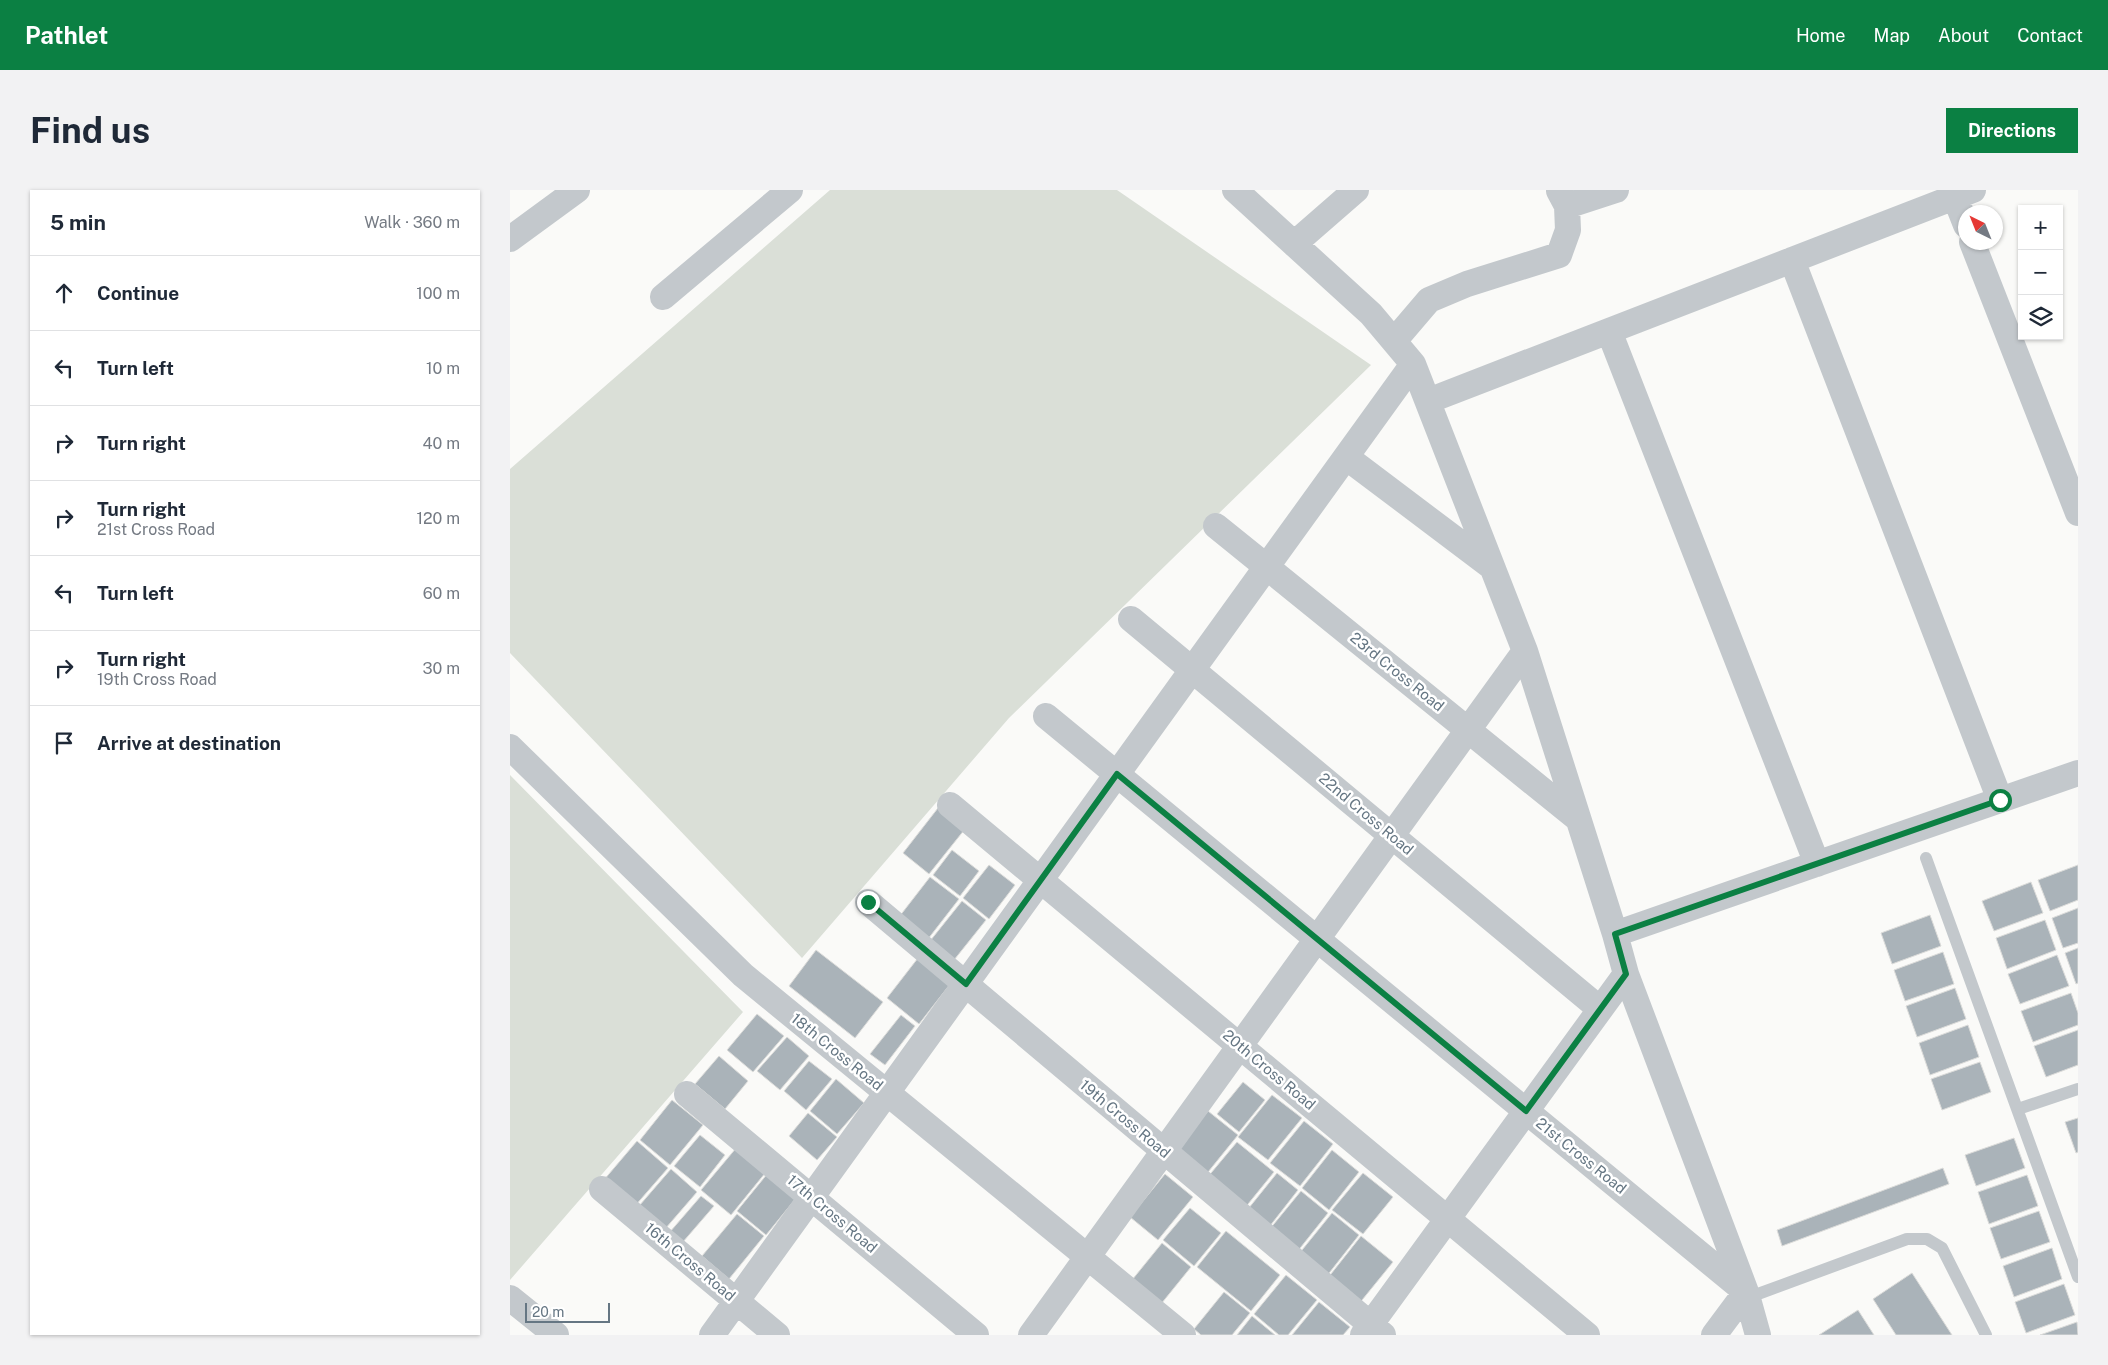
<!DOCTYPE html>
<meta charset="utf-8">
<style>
:root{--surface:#fff;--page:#f2f2f3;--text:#1f2937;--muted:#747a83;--line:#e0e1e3;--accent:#0b8043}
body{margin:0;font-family:"Public Sans",sans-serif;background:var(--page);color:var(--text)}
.controls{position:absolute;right:15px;top:15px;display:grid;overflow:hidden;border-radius:0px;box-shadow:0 1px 4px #0004}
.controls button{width:45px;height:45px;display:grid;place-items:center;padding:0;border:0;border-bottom:1px solid var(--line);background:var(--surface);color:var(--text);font:25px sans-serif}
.compass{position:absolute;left:1448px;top:15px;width:45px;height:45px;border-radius:50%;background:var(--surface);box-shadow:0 1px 4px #0004;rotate:317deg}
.scale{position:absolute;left:15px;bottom:12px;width:85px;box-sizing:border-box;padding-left:5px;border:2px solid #657683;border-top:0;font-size:14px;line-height:18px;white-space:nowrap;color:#657683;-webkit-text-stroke:4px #fff;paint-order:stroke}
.stop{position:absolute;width:15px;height:15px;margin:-11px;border:4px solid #0b8043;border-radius:50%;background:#fff}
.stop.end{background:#0b8043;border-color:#fff;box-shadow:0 1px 5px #0008}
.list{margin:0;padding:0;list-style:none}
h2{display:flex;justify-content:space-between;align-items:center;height:65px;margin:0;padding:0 20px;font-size:21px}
h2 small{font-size:16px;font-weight:400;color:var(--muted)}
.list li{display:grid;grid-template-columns:32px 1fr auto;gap:15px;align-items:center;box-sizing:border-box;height:75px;padding:0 20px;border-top:1px solid var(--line)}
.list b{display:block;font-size:19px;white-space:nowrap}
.list p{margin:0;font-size:16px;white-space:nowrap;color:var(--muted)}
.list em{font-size:16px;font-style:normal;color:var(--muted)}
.icon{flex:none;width:28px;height:28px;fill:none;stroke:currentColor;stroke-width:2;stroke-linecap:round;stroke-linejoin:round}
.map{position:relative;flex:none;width:1568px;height:1145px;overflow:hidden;border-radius:0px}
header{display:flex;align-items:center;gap:30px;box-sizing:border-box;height:70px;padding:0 25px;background:var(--accent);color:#fff}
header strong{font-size:24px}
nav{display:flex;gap:28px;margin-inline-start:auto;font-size:18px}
.intro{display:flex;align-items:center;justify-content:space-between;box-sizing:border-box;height:120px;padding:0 30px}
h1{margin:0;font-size:35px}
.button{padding:12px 22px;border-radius:0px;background:var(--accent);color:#fff;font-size:18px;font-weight:700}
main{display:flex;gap:30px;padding:0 30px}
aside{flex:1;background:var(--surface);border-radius:0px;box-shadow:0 1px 4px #0004}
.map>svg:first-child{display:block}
.green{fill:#dadfd7}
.building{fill:#aab3b9;stroke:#dcdcda}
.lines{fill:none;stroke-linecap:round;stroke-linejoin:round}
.lane{stroke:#c3c8cc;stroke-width:12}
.street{stroke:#c3c8cc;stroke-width:26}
.route{stroke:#0b8043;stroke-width:6}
.labels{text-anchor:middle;stroke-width:5;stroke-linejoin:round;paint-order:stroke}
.street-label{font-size:15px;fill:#657683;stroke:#fff}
</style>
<header>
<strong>Pathlet</strong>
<nav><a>Home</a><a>Map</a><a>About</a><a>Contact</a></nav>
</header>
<div class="intro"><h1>Find us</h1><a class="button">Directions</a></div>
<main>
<aside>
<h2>5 min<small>Walk · 360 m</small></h2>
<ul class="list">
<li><svg class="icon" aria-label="ahead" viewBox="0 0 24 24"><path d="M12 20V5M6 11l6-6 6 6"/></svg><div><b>Continue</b></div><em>100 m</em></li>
<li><svg class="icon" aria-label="left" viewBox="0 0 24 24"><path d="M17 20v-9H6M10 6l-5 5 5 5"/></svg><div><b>Turn left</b></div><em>10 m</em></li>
<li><svg class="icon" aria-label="right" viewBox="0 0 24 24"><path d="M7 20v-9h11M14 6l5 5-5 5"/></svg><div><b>Turn right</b></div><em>40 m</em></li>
<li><svg class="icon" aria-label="right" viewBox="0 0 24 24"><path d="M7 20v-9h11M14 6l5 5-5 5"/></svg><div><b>Turn right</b><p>21st Cross Road</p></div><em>120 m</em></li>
<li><svg class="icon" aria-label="left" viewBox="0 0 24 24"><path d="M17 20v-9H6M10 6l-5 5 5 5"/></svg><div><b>Turn left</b></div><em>60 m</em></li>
<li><svg class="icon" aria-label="right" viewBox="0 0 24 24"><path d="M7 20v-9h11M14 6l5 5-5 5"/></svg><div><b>Turn right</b><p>19th Cross Road</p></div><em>30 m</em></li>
<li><svg class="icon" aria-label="arrive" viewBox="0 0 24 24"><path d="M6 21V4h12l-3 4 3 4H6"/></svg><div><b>Arrive at destination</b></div></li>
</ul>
</aside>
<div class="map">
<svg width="1568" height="1145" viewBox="0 0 1568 1145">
<rect width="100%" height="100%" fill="#fafaf8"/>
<!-- green -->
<path class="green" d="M 320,0 L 607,0 L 861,175 L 499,528 L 292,768 L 0,463 L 0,279 Z
M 0,585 L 233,822 L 0,1090 Z"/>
<!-- building -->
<path class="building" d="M 428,618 L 455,639 L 419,684 L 393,663 Z
M 442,660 L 469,681 L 450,706 L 423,685 Z
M 479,675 L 505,695 L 479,729 L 453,708 Z
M 1568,675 L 1568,710 L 1540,721 L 1528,690 Z
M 420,687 L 449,709 L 418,749 L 389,727 Z
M 1521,692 L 1533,723 L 1484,741 L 1472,711 Z
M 452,711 L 476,730 L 444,770 L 420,751 Z
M 1568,718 L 1568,753 L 1553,758 L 1542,728 Z
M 1420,725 L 1431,756 L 1382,774 L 1371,743 Z
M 1535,730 L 1546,760 L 1497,779 L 1486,748 Z
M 1568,758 L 1568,793 L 1566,794 L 1555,763 Z
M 306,760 L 373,812 L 345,848 L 279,796 Z
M 1433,762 L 1444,794 L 1395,811 L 1384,780 Z
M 1547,765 L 1559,796 L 1510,814 L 1498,784 Z
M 408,768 L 441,793 L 409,834 L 377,808 Z
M 1445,798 L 1456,829 L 1407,847 L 1396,816 Z
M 1561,803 L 1568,823 L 1568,835 L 1523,852 L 1511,821 Z
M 247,824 L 274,846 L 243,882 L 217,860 Z
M 391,825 L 405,836 L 375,875 L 360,864 Z
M 1458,835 L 1469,867 L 1420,885 L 1409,853 Z
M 1568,840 L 1568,875 L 1536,887 L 1524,856 Z
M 277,847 L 299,866 L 270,900 L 247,881 Z
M 209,866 L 238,891 L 215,919 L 185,894 Z
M 299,871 L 322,889 L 296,920 L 274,901 Z
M 1470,872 L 1481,902 L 1432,920 L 1421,889 Z
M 326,889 L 354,913 L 327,944 L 300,921 Z
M 733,892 L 755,910 L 729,942 L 707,924 Z
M 762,905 L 792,928 L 758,970 L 728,947 Z
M 162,910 L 193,935 L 160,975 L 130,950 Z
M 698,921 L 728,945 L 694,987 L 664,963 Z
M 298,923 L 327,947 L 307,970 L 279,946 Z
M 1568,928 L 1568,962 L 1566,963 L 1555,932 Z
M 794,931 L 823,954 L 790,996 L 760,973 Z
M 190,945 L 215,965 L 190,997 L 164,976 Z
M 1504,948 L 1515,978 L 1466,996 L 1455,965 Z
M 127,951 L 158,978 L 124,1017 L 93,991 Z
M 727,952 L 764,982 L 734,1019 L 696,989 Z
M 227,957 L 256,982 L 221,1025 L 191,1000 Z
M 822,960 L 849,982 L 819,1020 L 792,998 Z
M 1433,978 L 1439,994 L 1272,1056 L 1267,1040 Z
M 161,979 L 187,1002 L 155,1039 L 129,1016 Z
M 258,983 L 287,1007 L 256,1045 L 227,1021 Z
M 767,983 L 788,1000 L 756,1041 L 734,1024 Z
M 853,983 L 883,1007 L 853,1044 L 822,1020 Z
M 655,984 L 683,1007 L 648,1050 L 620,1027 Z
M 1517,985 L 1528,1016 L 1479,1034 L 1468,1002 Z
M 791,1001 L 818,1023 L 787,1062 L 759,1040 Z
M 191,1006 L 204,1016 L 172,1053 L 159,1043 Z
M 680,1018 L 711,1043 L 684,1076 L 653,1050 Z
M 1529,1021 L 1540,1052 L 1491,1069 L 1480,1038 Z
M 822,1023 L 849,1045 L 816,1087 L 788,1065 Z
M 227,1024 L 254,1046 L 219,1089 L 192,1066 Z
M 716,1041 L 770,1085 L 741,1121 L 687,1077 Z
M 851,1046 L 883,1072 L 848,1115 L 817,1089 Z
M 652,1053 L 681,1077 L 651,1114 L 622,1090 Z
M 1542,1058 L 1552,1089 L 1504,1107 L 1493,1076 Z
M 1402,1083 L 1442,1145 L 1386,1145 L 1363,1109 Z
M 776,1085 L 807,1110 L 778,1145 L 769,1145 L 744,1124 Z
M 1554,1094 L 1565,1125 L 1516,1143 L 1505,1112 Z
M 714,1102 L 740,1123 L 722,1145 L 691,1145 L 684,1139 Z
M 809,1112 L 840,1137 L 833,1145 L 782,1145 Z
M 1348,1120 L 1364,1145 L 1309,1145 Z
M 742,1126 L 765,1145 L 727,1145 Z
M 1567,1132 L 1568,1145 L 1530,1145 Z"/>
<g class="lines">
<!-- lane -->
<path class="lane" d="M 1416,668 L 1568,1087
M 1508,919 L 1568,899
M 1237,1108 L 1397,1049 L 1417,1049 L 1432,1058 L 1476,1145"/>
<!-- street -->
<path class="street" d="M 725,0 L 861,124 L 903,174 L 1015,461 L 1105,744 L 1116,784 L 1236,1102 L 1248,1145
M 1049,1 L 1057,16 L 1106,0
M 1445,7 L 1456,35
M 0,49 L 67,0
M 1462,52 L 1568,323
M 784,54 L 846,0
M 1282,70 L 1490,610
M 153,107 L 280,0
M 1099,141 L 1307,674
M 884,151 L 919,110 L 957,94 L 1049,65 L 1058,40 L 1057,16
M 918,211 L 1463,0
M 836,267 L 982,377
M 706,336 L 1068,629
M 621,429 L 1090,819
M 536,526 L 1236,1102 L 1204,1145
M 0,557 L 233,785 L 673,1145
M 440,615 L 1077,1145
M 358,712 L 873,1145
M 1105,744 L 1568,583
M 177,904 L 466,1145
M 92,999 L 267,1145
M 0,1108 L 46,1145
M 202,1145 L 903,174
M 521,1145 L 1015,461
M 853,1145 L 1116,784"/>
</g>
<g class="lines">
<!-- route -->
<path class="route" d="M 358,712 L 456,794 L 607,584 L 1016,921 L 1116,784 L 1105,744 L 1490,610"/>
</g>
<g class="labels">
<!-- street labels -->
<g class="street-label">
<text transform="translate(887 482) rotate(39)" y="5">23rd Cross Road</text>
<text transform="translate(856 624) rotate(40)" y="5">22nd Cross Road</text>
<text transform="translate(327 862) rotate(39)" y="5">18th Cross Road</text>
<text transform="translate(759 880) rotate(40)" y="5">20th Cross Road</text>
<text transform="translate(615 929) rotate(40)" y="5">19th Cross Road</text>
<text transform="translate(1071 966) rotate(39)" y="5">21st Cross Road</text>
<text transform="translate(322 1024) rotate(40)" y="5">17th Cross Road</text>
<text transform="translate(180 1072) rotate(40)" y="5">16th Cross Road</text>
</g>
</g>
</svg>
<div class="controls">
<button>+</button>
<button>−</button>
<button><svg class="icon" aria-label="layers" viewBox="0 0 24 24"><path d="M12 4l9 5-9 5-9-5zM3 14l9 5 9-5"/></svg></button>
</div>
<svg class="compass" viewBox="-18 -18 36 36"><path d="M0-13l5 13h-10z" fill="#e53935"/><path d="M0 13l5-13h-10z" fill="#747a83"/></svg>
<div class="scale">20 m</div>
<div class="stop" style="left:1490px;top:610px"></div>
<div class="stop end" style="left:358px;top:712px"></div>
</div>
</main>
